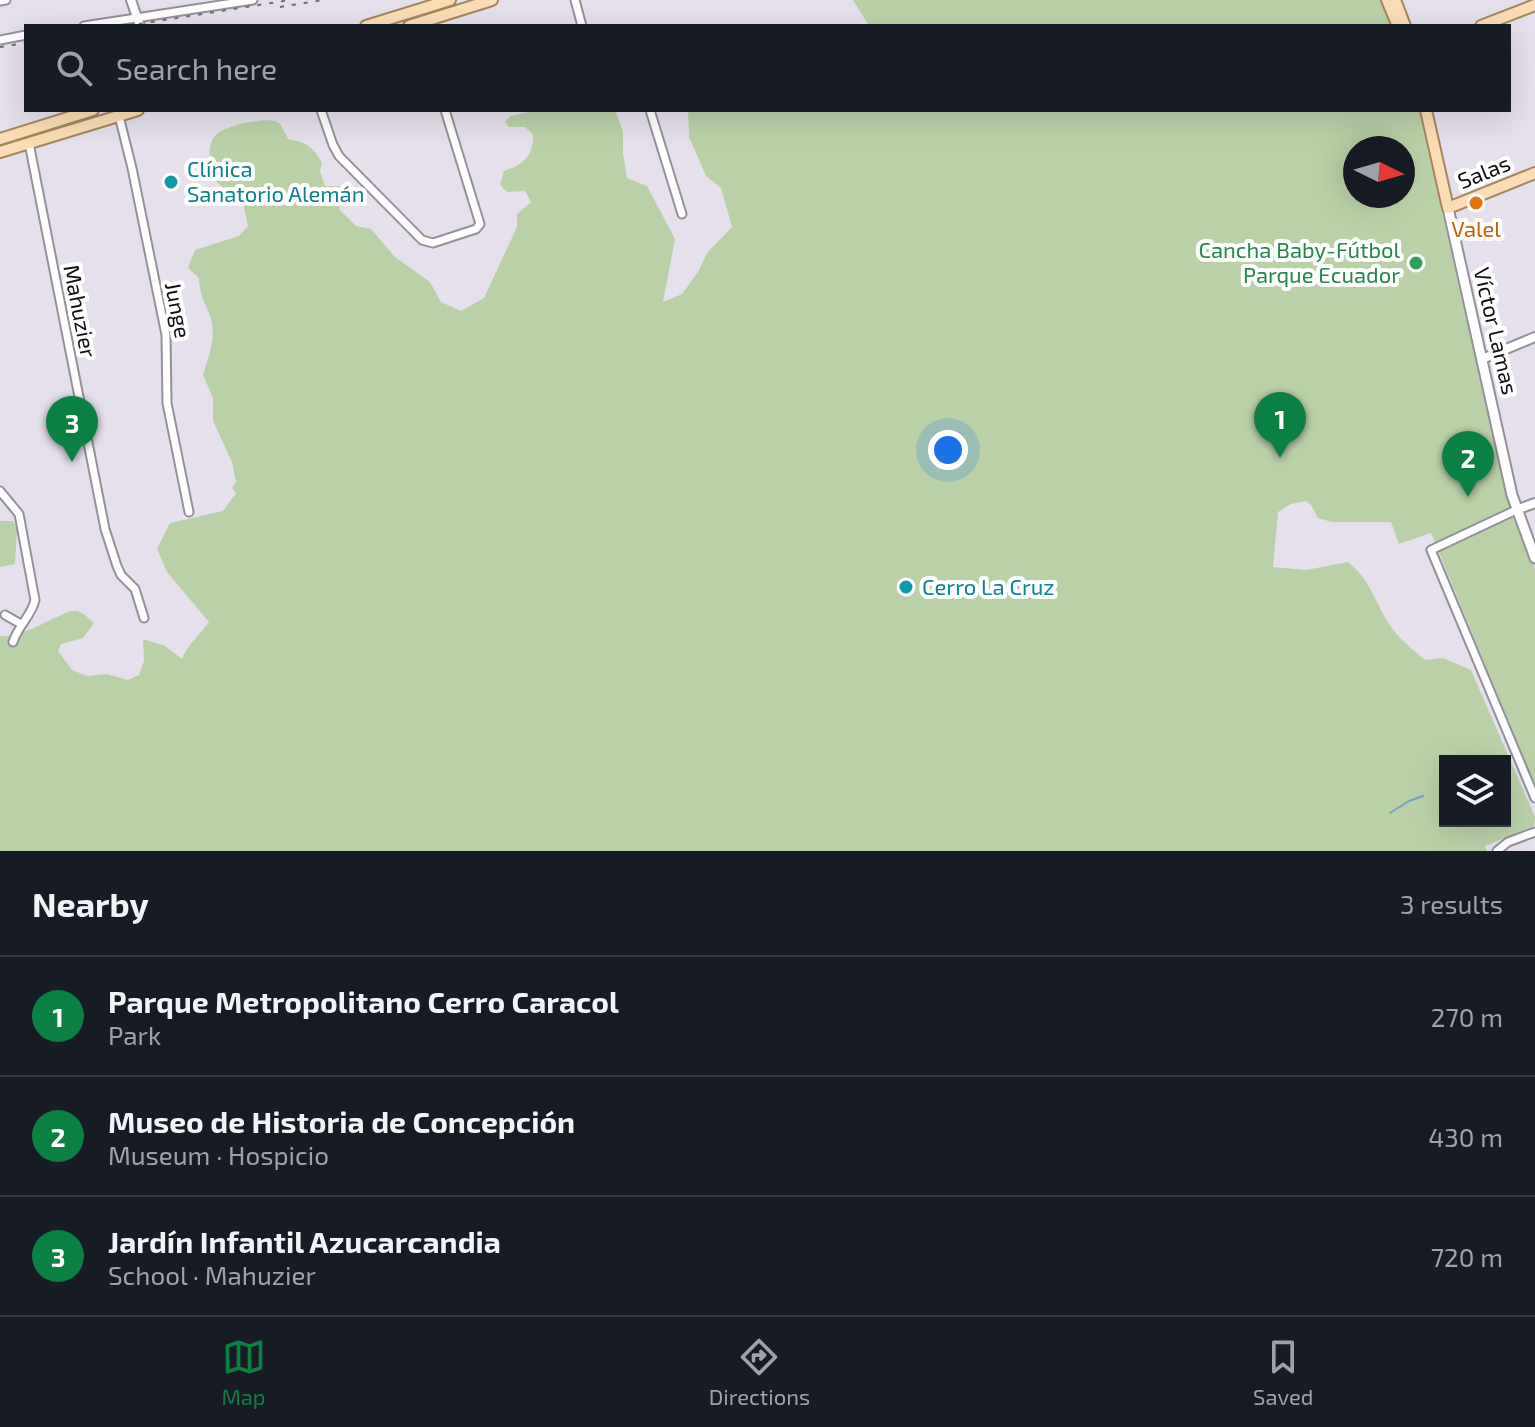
<!DOCTYPE html>
<meta charset="utf-8">
<style>
:root{--surface:#171b24;--page:#242831;--text:#f1f3f6;--muted:#9ea1a6;--line:#363941;--accent:#0b8043}
body{margin:0;font-family:"Exo 2",sans-serif;background:var(--page);color:var(--text)}
.controls{position:absolute;right:24px;bottom:24px;display:grid;overflow:hidden;border-radius:0px;box-shadow:0 8px 32px #0002}
.controls button{width:72px;height:72px;display:grid;place-items:center;padding:0;border:0;border-bottom:2px solid var(--line);background:var(--surface);color:var(--text);font:40px sans-serif}
.compass{position:absolute;left:1343px;top:136px;width:72px;height:72px;border-radius:50%;background:var(--surface);box-shadow:0 8px 32px #0002;rotate:95deg}
.you{position:absolute;left:948px;top:450px;width:28px;height:28px;margin:-20px;border:6px solid #fff;border-radius:50%;background:#1a73e8;box-shadow:0 0 0 12px #1a73e833}
.badge{display:grid;place-items:center;width:52px;height:52px;border-radius:50%;background:var(--accent);color:#fff;font-size:26px;font-weight:700}
.pin{position:absolute;translate:-50% -66px;filter:drop-shadow(0 2px 4px #0008)}
.pin::after{content:'';position:absolute;top:42px;width:28px;height:24px;background:inherit;clip-path:polygon(0 0,100% 0,50% 100%)}
.list{margin:0;padding:0;list-style:none}
h2{display:flex;justify-content:space-between;align-items:center;height:104px;margin:0;padding:0 32px;font-size:34px}
h2 small{font-size:26px;font-weight:400;color:var(--muted)}
.list li{display:grid;grid-template-columns:52px 1fr auto;gap:24px;align-items:center;box-sizing:border-box;height:120px;padding:0 32px;border-top:2px solid var(--line)}
.list b{display:block;font-size:30px;white-space:nowrap}
.list p{margin:0;font-size:26px;white-space:nowrap;color:var(--muted)}
.list em{font-size:26px;font-style:normal;color:var(--muted)}
.icon{flex:none;width:44px;height:44px;fill:none;stroke:currentColor;stroke-width:2;stroke-linecap:round;stroke-linejoin:round}
.map{position:relative;flex:none;width:1535px;height:851px;overflow:hidden}
.search{position:absolute;background:var(--surface);box-shadow:0 8px 32px #0002;left:24px;right:24px;top:24px;height:88px;display:flex;align-items:center;gap:20px;box-sizing:border-box;padding:0 28px;border-radius:0px;color:var(--muted);font-size:30px}
.sheet{height:464px;background:var(--surface)}
nav{display:flex;justify-content:space-around;align-items:center;box-sizing:border-box;height:112px;border-top:2px solid var(--line);background:var(--surface);font-size:22px;color:var(--muted)}
nav a{display:grid;justify-items:center;gap:4px}
nav .on{color:var(--accent)}
.map>svg:first-child{display:block}
.green{fill:#bad1a8;fill-rule:evenodd}
.lines{fill:none;stroke-linecap:round;stroke-linejoin:round}
.stream{stroke:#72a2c6;stroke-width:2}
.minor-casing{stroke:#95909a;stroke-width:11}
.tertiary-casing{stroke:#95909a;stroke-width:12}
.secondary-casing{stroke:#95909a;stroke-width:13}
.primary-casing{stroke:#a7865b;stroke-width:14}
.minor{stroke:#fff;stroke-width:7}
.tertiary{stroke:#fff;stroke-width:8}
.secondary{stroke:#fff;stroke-width:9}
.primary{stroke:#fbddb5;stroke-width:10}
.rail{stroke:#706d73;stroke-width:2;stroke-dasharray:4 8;stroke-linecap:butt}
.culture-dot{fill:#0f9aa8;stroke:#fff;stroke-width:3}
.food-dot{fill:#e8710a;stroke:#fff;stroke-width:3}
.leisure-dot{fill:#2e9e5b;stroke:#fff;stroke-width:3}
.labels{text-anchor:middle;stroke-width:8;stroke-linejoin:round;paint-order:stroke}
.culture-label{font-size:22px;fill:#0d838f;stroke:#fff;text-anchor:start}
.street-label{font-size:22px;fill:#0e0d10;stroke:#fff}
.food-label{font-size:22px;fill:#c56008;stroke:#fff}
.leisure-label{font-size:22px;fill:#27864d;stroke:#fff;text-anchor:end}
</style>
<div class="map">
<svg width="1535" height="851" viewBox="0 0 1535 851">
<rect width="100%" height="100%" fill="#e5e0eb"/>
<!-- green -->
<path class="green" d="M 853,0 L 1381,0 L 1392,26 L 869,26 Z
M 539,110 L 615,110 L 623,131 L 623,153 L 627,178 L 647,186 L 675,239 L 663,302 L 682,294 L 698,272 L 707,253 L 732,227 L 721,188 L 706,176 L 689,137 L 688,110 L 1419,110 L 1507,497 L 1535,569 L 1535,786 L 1431,533 L 1399,544 L 1391,522 L 1332,522 L 1318,518 L 1311,505 L 1306,501 L 1291,504 L 1278,512 L 1273,567 L 1306,570 L 1348,562 C 1370,579 1375,602 1389,624 C 1399,639 1412,649 1425,660 L 1443,658 L 1471,670 L 1535,817 L 1534,826 L 1485,846 L 1487,851 L 0,851 L 0,636 C 26,639 65,607 78,611 C 83,613 90,619 94,623 L 83,638 L 61,644 L 58,651 L 72,670 L 87,676 L 107,674 L 128,680 L 139,675 L 144,661 L 143,639 L 165,646 L 182,659 C 187,645 200,635 209,622 L 167,572 L 157,549 L 170,523 L 223,511 L 236,493 L 232,488 L 236,482 L 232,462 L 213,421 L 213,398 L 203,375 C 209,355 217,336 210,316 C 204,300 200,296 199,278 L 188,268 L 195,250 L 239,236 L 248,226 L 242,199 C 234,194 221,188 216,181 C 209,168 205,143 218,133 C 227,126 270,115 279,123 C 282,126 286,135 288,139 C 306,142 314,147 322,163 L 320,171 L 325,186 L 361,187 L 366,198 L 359,204 L 345,194 L 339,209 L 356,226 L 371,229 L 395,257 L 430,282 L 441,302 L 461,311 L 484,298 L 517,227 L 517,214 L 531,202 L 525,191 L 507,192 L 500,185 L 504,171 C 523,165 534,155 533,135 L 525,127 L 509,127 L 505,122 L 510,116 ZM 1355,148 L 1403,148 L 1403,196 L 1355,196 ZM 1445,761 L 1505,761 L 1505,821 L 1445,821 Z
M 0,521 L 13,521 L 17,530 L 15,564 L 0,567 Z"/>
<g class="lines">
<!-- stream -->
<path class="stream" d="M 1390,813 L 1409,801 L 1423,796"/>
<!-- minor casing -->
<g class="minor-casing">
<path id="minor" d="M 575,0 L 582,26
M 0,1 L 6,0
M 84,26 L 253,0
M 0,40 L 26,35
M 321,110 L 333,145 L 339,156 L 422,240 L 433,243 L 476,229 L 480,224 L 445,110
M 650,110 L 682,214
M 119,116 L 132,168 L 166,335 L 167,403 L 189,512
M 29,143 L 105,529 L 117,566 L 121,575 L 135,589 L 144,618
M 0,491 L 19,514 L 35,600 C 32,615 18,626 13,642
M 1516,510 L 1431,550 L 1535,798
M 5,615 L 21,624
M 1497,851 L 1508,842 L 1535,832"/>
</g>
<!-- tertiary casing -->
<g class="tertiary-casing">
<path id="tertiary" d="M 131,0 L 140,26
M 1482,359 L 1535,337
M 1516,510 L 1535,503"/>
</g>
<!-- secondary casing -->
<g class="secondary-casing">
<path id="secondary" d="M 1448,208 L 1512,495 L 1535,558"/>
</g>
<!-- primary casing -->
<g class="primary-casing">
<path id="primary" d="M 1387,0 L 1398,26
M 1395,0 L 1405,26
M 366,26 L 450,0
M 409,26 L 492,0
M 1481,26 L 1535,5
M 1426,110 L 1448,208 L 1535,173
M 0,139 L 93,110
M 0,152 L 138,110"/>
</g>
<!-- minor -->
<use href="#minor" class="minor"/>
<!-- tertiary -->
<use href="#tertiary" class="tertiary"/>
<!-- secondary -->
<use href="#secondary" class="secondary"/>
<!-- primary -->
<use href="#primary" class="primary"/>
<!-- rail -->
<path class="rail" d="M 280,7 L 323,0
M 127,26 L 290,0
M 0,47 L 26,43"/>
</g>
<!-- markers -->
<g class="culture-dot">
<circle cx="171" cy="182" r="8"/>
<circle cx="906" cy="587" r="8"/>
</g>
<circle class="food-dot" cx="1476" cy="203" r="8"/>
<circle class="leisure-dot" cx="1416" cy="263" r="8"/>
<g class="labels">
<!-- culture labels -->
<g class="culture-label">
<text x="187" y="177">Clínica<tspan x="187" dy="25">Sanatorio Alemán</tspan></text>
<text x="922" y="595">Cerro La Cruz</text>
</g>
<!-- street labels -->
<g class="street-label">
<text transform="translate(1484 172) rotate(-22)" y="8">Salas</text>
<text transform="translate(178 310) rotate(79)" y="8">Junge</text>
<text transform="translate(80 311) rotate(79)" y="8">Mahuzier</text>
<text transform="translate(1496 331) rotate(77)" y="8">Víctor Lamas</text>
</g>
<!-- food labels -->
<g class="food-label">
<text x="1476" y="237">Valel</text>
</g>
<!-- leisure labels -->
<g class="leisure-label">
<text x="1400" y="258">Cancha Baby-Fútbol<tspan x="1400" dy="25">Parque Ecuador</tspan></text>
</g>
</g>
</svg>
<div class="controls">
<button><svg class="icon" aria-label="layers" viewBox="0 0 24 24"><path d="M12 4l9 5-9 5-9-5zM3 14l9 5 9-5"/></svg></button>
</div>
<svg class="compass" viewBox="-18 -18 36 36"><path d="M0-13l5 13h-10z" fill="#e53935"/><path d="M0 13l5-13h-10z" fill="#9ea1a6"/></svg>
<div class="you"></div>
<div class="pin badge" style="left:1280px;top:458px">1</div>
<div class="pin badge" style="left:1468px;top:497px">2</div>
<div class="pin badge" style="left:72px;top:462px">3</div>
<div class="search"><svg class="icon" aria-label="search" viewBox="0 0 24 24"><circle cx="10" cy="10" r="6"/><path d="M15 15l6 6"/></svg>Search here</div>
</div>
<section class="sheet">
<h2>Nearby<small>3 results</small></h2>
<ul class="list">
<li><span class="badge">1</span><div><b>Parque Metropolitano Cerro Caracol</b><p>Park</p></div><em>270 m</em></li>
<li><span class="badge">2</span><div><b>Museo de Historia de Concepción</b><p>Museum · Hospicio</p></div><em>430 m</em></li>
<li><span class="badge">3</span><div><b>Jardín Infantil Azucarcandia</b><p>School · Mahuzier</p></div><em>720 m</em></li>
</ul>
</section>
<nav>
<a class="on"><svg class="icon" aria-label="map" viewBox="0 0 24 24"><path d="M3 6l6-2 6 2 6-2v14l-6 2-6-2-6 2zM9 4v14M15 6v14"/></svg>Map</a>
<a><svg class="icon" aria-label="directions" viewBox="0 0 24 24"><path d="M12 3l9 9-9 9-9-9zM9 14v-3h6M13 9l2 2-2 2"/></svg>Directions</a>
<a><svg class="icon" aria-label="saved" viewBox="0 0 24 24"><path d="M7 4h10v16l-5-4-5 4z"/></svg>Saved</a>
</nav>
